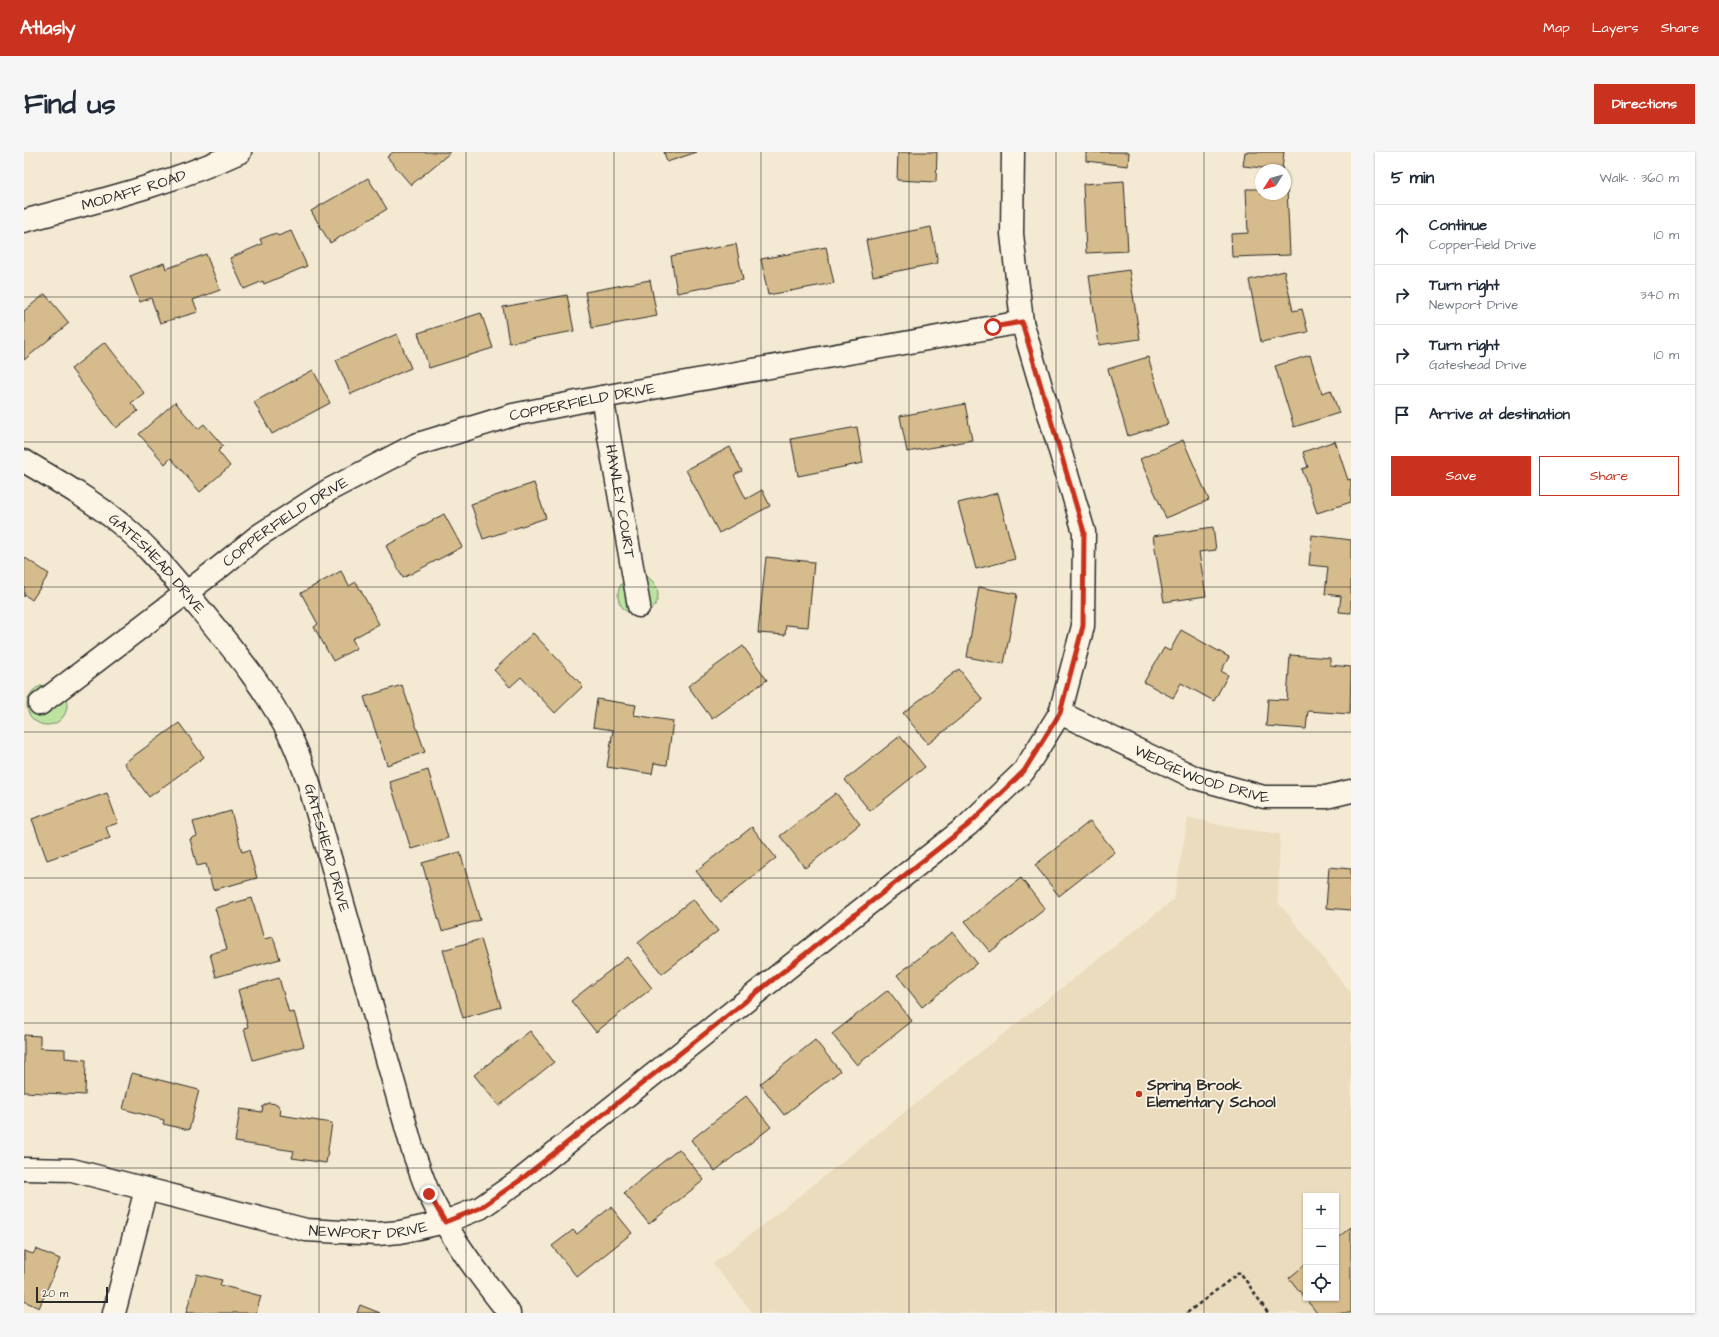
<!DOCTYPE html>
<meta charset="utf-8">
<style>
:root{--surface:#fff;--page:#f6f6f7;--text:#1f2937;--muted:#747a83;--line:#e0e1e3;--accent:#c8321e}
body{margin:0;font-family:"Architects Daughter",sans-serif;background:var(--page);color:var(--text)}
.controls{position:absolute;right:12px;bottom:12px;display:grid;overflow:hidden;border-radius:0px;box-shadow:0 1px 3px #0004}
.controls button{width:36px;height:36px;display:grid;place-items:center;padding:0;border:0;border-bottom:1px solid var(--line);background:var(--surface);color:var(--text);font:20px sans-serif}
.compass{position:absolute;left:1231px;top:12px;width:36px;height:36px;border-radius:50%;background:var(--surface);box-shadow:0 1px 3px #0004;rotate:233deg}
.scale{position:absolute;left:12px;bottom:10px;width:72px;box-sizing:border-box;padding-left:4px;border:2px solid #2b2b2b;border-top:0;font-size:11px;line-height:14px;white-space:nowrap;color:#2b2b2b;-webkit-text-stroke:3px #fcf5e5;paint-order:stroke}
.stop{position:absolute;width:12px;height:12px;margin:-9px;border:3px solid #c8321e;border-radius:50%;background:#fff}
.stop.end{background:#c8321e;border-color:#fff;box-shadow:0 1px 4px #0008}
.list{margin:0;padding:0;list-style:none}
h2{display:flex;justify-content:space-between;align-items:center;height:52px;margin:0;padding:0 16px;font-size:17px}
h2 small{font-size:13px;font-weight:400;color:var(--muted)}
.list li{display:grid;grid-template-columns:26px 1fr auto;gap:12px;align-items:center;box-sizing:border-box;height:60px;padding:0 16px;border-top:1px solid var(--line)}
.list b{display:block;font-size:15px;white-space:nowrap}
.list p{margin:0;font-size:13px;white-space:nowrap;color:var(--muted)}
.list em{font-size:13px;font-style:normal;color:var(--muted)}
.actions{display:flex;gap:8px;padding:12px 16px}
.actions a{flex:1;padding:9px 0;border:1px solid var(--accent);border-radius:0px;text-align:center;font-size:14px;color:var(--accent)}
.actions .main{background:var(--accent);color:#fff}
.icon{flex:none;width:22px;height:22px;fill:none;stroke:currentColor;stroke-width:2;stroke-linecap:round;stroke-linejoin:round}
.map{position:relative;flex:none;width:1327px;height:1161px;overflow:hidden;border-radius:0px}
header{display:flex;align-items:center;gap:24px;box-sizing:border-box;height:56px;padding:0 20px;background:var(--accent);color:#fff}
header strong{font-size:19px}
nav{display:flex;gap:22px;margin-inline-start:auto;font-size:14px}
.intro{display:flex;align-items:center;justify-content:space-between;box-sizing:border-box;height:96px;padding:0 24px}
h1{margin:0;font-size:28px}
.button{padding:10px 18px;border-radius:0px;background:var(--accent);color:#fff;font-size:14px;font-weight:700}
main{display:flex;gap:24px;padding:0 24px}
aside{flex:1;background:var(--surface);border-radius:0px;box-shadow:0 1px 3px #0004}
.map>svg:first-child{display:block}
.built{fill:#ebdcbe;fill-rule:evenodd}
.green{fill:#bce4a0;stroke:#748866}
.building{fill:#d6bc8c;stroke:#2b2b2b}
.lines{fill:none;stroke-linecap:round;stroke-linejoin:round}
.street-casing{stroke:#2b2b2b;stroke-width:25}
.path{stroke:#2b2b2b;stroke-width:2.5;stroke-dasharray:4 3;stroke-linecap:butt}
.street{stroke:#fcf5e5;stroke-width:22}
.route{stroke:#c8321e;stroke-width:5}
.grid{fill:none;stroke:#2b2b2b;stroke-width:1;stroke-opacity:0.55}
.poi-dot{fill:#c8321e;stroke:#fcf5e5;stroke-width:1.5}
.labels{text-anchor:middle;stroke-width:3.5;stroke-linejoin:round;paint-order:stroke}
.street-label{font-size:15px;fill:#2b2b2b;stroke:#fcf5e5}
.poi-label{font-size:15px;font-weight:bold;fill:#2b2b2b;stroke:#fcf5e5;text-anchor:start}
</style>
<header>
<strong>Atlasly</strong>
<nav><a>Map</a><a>Layers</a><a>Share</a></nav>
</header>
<div class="intro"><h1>Find us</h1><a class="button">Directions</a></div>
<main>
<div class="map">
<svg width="1327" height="1161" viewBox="0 0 1327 1161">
<rect width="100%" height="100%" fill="#f4ead3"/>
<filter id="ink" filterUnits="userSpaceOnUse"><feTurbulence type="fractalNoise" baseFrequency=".025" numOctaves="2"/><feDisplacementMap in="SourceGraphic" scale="8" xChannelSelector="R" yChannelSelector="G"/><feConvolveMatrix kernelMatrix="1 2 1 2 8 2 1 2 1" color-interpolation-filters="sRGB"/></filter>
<g filter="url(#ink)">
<!-- built -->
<path class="built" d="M 1164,665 L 1204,675 L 1256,682 L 1254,750 L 1327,841 L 1327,1161 L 729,1161 L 689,1112 L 1150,747 ZM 1282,1044 L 1312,1044 L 1312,1146 L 1282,1146 Z"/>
<!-- green -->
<path class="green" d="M594 443a20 20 0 1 1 40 0a20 20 0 1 1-40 0Z
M3 553a20 20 0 1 1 40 0a20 20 0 1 1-40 0Z"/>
<!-- building -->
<path class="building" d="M 369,0 L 427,0 L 387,33 L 363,5 Z
M 640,0 L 673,0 L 643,10 Z
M 874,0 L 913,0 L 912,30 L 873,28 Z
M 1062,0 L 1105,0 L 1104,14 L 1062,9 Z
M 1221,0 L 1260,0 L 1258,18 L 1219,14 Z
M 344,26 L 363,57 L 306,91 L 287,59 Z
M 1100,29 L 1104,99 L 1062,101 L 1059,32 Z
M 1261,36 L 1263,36 L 1266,103 L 1208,105 L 1207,82 L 1224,81 L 1222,37 L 1237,37 L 1237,42 L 1261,42 Z
M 907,75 L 914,111 L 849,124 L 842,88 Z
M 267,79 L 283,114 L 240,132 L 239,129 L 220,137 L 206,106 L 238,92 L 236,87 L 252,81 L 254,84 Z
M 712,92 L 719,128 L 653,141 L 647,104 Z
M 802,95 L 810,131 L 744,143 L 737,107 Z
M 182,102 L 196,138 L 169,148 L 174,160 L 136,171 L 127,146 L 116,150 L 106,124 L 140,111 L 142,117 Z
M 1105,118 L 1116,187 L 1075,193 L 1065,124 Z
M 1260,119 L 1269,159 L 1278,157 L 1284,180 L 1237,190 L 1225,128 Z
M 626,128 L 633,164 L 568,176 L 561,140 Z
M 21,142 L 45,171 L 0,208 L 0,159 Z
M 543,143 L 550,179 L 485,191 L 479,155 Z
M 457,161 L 469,196 L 405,216 L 394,181 Z
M 373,182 L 387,216 L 327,242 L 312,208 Z
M 81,190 L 120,241 L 107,251 L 114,259 L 92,276 L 47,217 Z
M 1286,203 L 1298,241 L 1307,238 L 1315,261 L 1270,275 L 1251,214 Z
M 1124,205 L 1144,272 L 1104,284 L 1084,217 Z
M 289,218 L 306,251 L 248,282 L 230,250 Z
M 151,250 L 174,277 L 180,272 L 199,294 L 194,299 L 206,314 L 176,340 L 147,306 L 141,312 L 115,282 Z
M 941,252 L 948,288 L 883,300 L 876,264 Z
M 833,275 L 839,311 L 774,324 L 767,287 Z
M 1159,288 L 1185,348 L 1142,366 L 1116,307 Z
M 1311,289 L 1324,328 L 1327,327 L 1327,350 L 1293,361 L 1278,317 L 1284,315 L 1279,300 Z
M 706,295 L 718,319 L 710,323 L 722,347 L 738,338 L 746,354 L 695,381 L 662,318 Z
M 510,331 L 522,366 L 459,387 L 447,352 Z
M 974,341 L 991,407 L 952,417 L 934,351 Z
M 420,362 L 438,395 L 379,426 L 362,394 Z
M 1189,375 L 1192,398 L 1175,400 L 1182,444 L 1140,450 L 1129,384 Z
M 1288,383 L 1327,388 L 1327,461 L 1315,460 L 1317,444 L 1301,442 L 1304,415 L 1285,413 Z
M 0,405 L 25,422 L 8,448 L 1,443 L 0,445 Z
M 742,405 L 790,410 L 784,475 L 762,473 L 761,483 L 734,481 Z
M 317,419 L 325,434 L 332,430 L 355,472 L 328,487 L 333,496 L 309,509 L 290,475 L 294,472 L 277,441 Z
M 955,435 L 993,442 L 980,512 L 943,505 Z
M 1157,478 L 1205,505 L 1197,519 L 1204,523 L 1190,549 L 1157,531 L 1149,546 L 1120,530 L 1140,496 L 1146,499 Z
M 509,481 L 559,534 L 531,561 L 497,525 L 486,535 L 470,518 Z
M 719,494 L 743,528 L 688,567 L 664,534 Z
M 1266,503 L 1306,506 L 1306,513 L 1327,515 L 1326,562 L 1284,559 L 1282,577 L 1242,574 L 1244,547 L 1263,548 Z
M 935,517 L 959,548 L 904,592 L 879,561 Z
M 378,533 L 401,600 L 363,613 L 340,545 Z
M 573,547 L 612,553 L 610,563 L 649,569 L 643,613 L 630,611 L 628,622 L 583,615 L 589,578 L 569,575 Z
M 155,571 L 180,605 L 125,645 L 100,611 Z
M 876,584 L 901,615 L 846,659 L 821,628 Z
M 404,618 L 424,686 L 387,697 L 366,630 Z
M 83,641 L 94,671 L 82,675 L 86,686 L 23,708 L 8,667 Z
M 812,641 L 836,672 L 781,716 L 756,684 Z
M 207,659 L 218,700 L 225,698 L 233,726 L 189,738 L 182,712 L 173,714 L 166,687 L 173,684 L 169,670 Z
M 1066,669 L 1091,700 L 1035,744 L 1011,713 Z
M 728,675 L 752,706 L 697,750 L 672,719 Z
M 436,700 L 456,768 L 418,779 L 398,711 Z
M 1305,715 L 1327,717 L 1327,758 L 1302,756 Z
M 997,726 L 1021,757 L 966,800 L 941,769 Z
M 228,746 L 240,787 L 249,785 L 256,807 L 192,825 L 186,802 L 203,797 L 191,756 Z
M 669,747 L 694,779 L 638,822 L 614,791 Z
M 929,780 L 953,811 L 898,855 L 873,823 Z
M 457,787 L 477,855 L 439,866 L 419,798 Z
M 603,805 L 628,836 L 572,880 L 547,849 Z
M 255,826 L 265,861 L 270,860 L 280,894 L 229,908 L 220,877 L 224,875 L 214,838 Z
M 864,838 L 888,869 L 833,913 L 808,882 Z
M 506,879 L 530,910 L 475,954 L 450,923 Z
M 0,883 L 16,884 L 16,896 L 41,897 L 41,906 L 62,908 L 61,943 L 0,940 Z
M 791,888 L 816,919 L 760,963 L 736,932 Z
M 108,921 L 175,938 L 165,978 L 139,972 L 140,968 L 99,957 Z
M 722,944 L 747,975 L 691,1019 L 667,988 Z
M 245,951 L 253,952 L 257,958 L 256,963 L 308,971 L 302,1011 L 268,1006 L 270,999 L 211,990 L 216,957 L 238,960 L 239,954 Z
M 655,997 L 680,1028 L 625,1072 L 600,1041 Z
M 587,1055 L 608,1081 L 553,1125 L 528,1094 L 549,1078 L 553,1082 Z
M 1327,1075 L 1327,1161 L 1293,1161 L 1265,1126 L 1282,1112 L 1282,1146 L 1312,1146 L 1312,1087 Z
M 12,1097 L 36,1107 L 15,1156 L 0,1149 L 0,1099 L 9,1102 Z
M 173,1122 L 198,1128 L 196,1133 L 237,1144 L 232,1161 L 162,1161 Z
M 336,1153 L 356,1161 L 333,1161 Z"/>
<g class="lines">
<!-- street casing -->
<g class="street-casing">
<g id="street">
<path id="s1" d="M 0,69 C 73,49 147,32 216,0"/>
<path id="s2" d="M 578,245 L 615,454"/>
<path id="s3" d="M 0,309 C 34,329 69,349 99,374 C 125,395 145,421 167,446 C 203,490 242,535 267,586 C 274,600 278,614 284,628 L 389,999 C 394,1013 399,1028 405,1042 C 426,1085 456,1124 485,1161"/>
<path id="s4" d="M 16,552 L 196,415 L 234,384 L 305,338 L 391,293 L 489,263 L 578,245 L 998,170"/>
<path id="s5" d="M 1036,561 L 1172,626 L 1240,645 L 1302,645 L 1327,639"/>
<path id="s6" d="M 0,1017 L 48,1018 L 282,1078 L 353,1082 L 376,1080 L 421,1070 L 456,1056 L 495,1029 L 944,673 L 1000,619 L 1036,561 L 1059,474 L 1060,380 L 998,170 L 988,82 L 989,0"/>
<path d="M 90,1161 L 122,1037"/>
</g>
</g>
<!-- path -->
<path class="path" d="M 1163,1161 L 1216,1120 L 1244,1161"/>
<!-- street -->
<use href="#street" class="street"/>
</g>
</g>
<g class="lines" filter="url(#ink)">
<!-- route -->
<path class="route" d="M 405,1042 L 421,1070 L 456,1056 L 495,1029 L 944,673 L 1000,619 L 1036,561 L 1059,474 L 1060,380 L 998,170 L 969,175"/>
</g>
<!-- grid -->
<path class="grid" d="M 147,0 L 147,1161M 295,0 L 295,1161M 442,0 L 442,1161M 590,0 L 590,1161M 737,0 L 737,1161M 885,0 L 885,1161M 1032,0 L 1032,1161M 1180,0 L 1180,1161M 0,145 L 1327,145M 0,290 L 1327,290M 0,435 L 1327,435M 0,580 L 1327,580M 0,726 L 1327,726M 0,871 L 1327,871M 0,1016 L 1327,1016"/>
<!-- markers -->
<circle class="poi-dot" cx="1115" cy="942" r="4"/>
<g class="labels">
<!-- street labels -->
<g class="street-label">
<text dy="5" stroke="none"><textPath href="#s1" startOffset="114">MODAFF ROAD</textPath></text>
<text dy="5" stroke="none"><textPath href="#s4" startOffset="630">COPPERFIELD DRIVE</textPath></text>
<text dy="5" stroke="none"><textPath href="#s2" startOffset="106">HAWLEY COURT</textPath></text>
<text dy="5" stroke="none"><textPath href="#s4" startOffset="306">COPPERFIELD DRIVE</textPath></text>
<text dy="5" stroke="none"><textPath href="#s3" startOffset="169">GATESHEAD DRIVE</textPath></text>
<text dy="5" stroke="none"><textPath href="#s5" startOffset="155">WEDGEWOOD DRIVE</textPath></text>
<text dy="5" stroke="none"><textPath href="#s3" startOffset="506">GATESHEAD DRIVE</textPath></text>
<text dy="5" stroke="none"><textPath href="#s6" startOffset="352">NEWPORT DRIVE</textPath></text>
</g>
<!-- poi labels -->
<g class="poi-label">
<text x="1123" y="938">Spring Brook<tspan x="1123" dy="17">Elementary School</tspan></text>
</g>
</g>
</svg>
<div class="controls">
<button>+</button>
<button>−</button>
<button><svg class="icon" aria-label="locate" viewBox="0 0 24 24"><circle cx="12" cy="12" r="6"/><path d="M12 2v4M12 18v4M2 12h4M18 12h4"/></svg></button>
</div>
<svg class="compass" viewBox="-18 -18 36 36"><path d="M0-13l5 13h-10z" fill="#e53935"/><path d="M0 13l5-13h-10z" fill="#747a83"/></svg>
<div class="scale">20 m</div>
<div class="stop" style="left:969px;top:175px"></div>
<div class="stop end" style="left:405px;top:1042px"></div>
</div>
<aside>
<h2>5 min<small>Walk · 360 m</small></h2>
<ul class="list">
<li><svg class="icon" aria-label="ahead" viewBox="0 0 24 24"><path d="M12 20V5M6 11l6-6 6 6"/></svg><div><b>Continue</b><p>Copperfield Drive</p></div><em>10 m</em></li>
<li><svg class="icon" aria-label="right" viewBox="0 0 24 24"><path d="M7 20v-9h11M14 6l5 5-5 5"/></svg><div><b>Turn right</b><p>Newport Drive</p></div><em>340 m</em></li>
<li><svg class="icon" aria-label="right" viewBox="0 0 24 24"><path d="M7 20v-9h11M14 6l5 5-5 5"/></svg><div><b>Turn right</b><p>Gateshead Drive</p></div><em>10 m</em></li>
<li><svg class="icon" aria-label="arrive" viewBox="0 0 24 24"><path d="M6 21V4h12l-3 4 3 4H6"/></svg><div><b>Arrive at destination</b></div></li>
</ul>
<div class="actions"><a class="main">Save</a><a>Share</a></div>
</aside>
</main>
